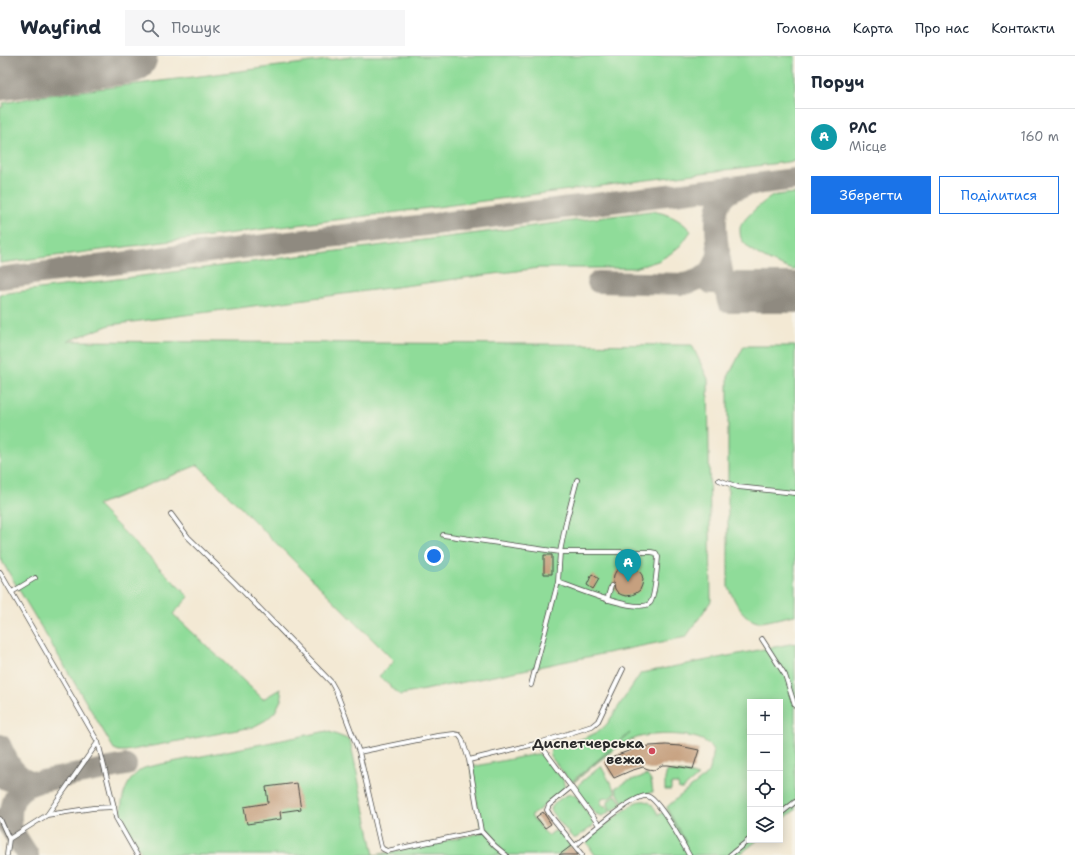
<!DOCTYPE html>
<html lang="uk">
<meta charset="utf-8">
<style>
:root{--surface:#fff;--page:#f6f6f7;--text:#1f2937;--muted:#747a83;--line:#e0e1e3;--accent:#1a73e8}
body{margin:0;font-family:"Shantell Sans",sans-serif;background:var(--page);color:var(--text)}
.controls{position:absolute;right:12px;bottom:12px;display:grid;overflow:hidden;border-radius:0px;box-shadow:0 2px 10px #0003}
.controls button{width:36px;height:36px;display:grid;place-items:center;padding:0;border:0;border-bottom:1px solid var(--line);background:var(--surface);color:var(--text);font:20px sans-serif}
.you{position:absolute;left:434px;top:500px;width:14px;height:14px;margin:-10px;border:3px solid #fff;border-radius:50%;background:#1a73e8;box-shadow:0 0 0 6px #1a73e833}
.badge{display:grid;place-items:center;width:26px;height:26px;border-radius:50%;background:var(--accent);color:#fff;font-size:13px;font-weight:700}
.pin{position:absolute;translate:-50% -33px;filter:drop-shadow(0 1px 2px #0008)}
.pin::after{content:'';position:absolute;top:21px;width:14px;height:12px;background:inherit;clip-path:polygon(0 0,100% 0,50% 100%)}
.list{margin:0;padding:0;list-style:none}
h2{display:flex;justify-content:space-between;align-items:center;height:52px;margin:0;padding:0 16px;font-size:17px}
h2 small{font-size:13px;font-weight:400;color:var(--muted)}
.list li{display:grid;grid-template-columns:26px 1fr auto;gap:12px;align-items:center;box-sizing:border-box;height:56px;padding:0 16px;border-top:1px solid var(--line)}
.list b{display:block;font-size:15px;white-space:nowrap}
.list p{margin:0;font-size:13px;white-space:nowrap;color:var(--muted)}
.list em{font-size:13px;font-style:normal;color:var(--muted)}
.actions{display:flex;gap:8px;padding:12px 16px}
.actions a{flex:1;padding:9px 0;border:1px solid var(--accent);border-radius:0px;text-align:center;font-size:14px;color:var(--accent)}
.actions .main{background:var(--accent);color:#fff}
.icon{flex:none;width:22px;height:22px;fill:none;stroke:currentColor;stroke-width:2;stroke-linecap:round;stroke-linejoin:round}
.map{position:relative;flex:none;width:795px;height:799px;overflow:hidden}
header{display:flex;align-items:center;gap:24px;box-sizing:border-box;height:56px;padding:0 20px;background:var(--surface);border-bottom:1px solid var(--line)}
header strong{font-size:19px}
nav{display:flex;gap:22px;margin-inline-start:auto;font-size:14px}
.search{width:280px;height:36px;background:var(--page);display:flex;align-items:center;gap:10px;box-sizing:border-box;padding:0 14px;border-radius:0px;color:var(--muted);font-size:15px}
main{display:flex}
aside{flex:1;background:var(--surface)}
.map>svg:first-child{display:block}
.green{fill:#8fdc99;stroke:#5d8462}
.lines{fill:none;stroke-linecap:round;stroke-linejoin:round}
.taxiway{stroke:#8f8a80;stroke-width:22}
.runway{stroke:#8f8a80;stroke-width:55}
.building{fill:#c6a07f}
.lane-casing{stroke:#494844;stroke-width:5.5}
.lane{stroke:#fff;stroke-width:4}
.poi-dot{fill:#d1495b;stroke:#f7f3e8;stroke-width:1.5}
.labels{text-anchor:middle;stroke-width:3.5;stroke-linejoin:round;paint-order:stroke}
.poi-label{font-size:14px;font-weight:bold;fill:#2b2b2b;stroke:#f7f3e8;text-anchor:end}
</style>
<header>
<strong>Wayfind</strong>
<div class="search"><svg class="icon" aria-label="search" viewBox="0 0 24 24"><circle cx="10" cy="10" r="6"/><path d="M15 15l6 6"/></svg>Пошук</div>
<nav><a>Головна</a><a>Карта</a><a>Про нас</a><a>Контакти</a></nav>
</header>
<main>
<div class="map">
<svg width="795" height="799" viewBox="0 0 795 799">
<rect width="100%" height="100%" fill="#f7f3e8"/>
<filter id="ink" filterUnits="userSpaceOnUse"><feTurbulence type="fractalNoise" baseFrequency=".025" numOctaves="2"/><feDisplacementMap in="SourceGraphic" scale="8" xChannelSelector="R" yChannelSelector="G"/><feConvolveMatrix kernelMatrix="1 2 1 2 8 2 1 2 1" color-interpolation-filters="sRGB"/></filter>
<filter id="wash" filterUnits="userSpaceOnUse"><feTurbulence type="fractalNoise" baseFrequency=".012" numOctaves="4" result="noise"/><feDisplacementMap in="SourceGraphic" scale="16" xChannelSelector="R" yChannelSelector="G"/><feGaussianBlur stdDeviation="0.9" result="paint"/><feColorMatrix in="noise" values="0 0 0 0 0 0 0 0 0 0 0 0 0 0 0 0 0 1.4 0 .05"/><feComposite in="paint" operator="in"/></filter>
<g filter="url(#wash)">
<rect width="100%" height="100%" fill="#f3e9d4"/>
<!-- green -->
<path class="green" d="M 359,0 L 795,0 L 795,105 L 0,207 L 0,51 L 3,51 L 3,47 L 42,40 Z
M 795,137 L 795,214 L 793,214 C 777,208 749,198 741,182 C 740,180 740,174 740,172 C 742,163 765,144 773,140 C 780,138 788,138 795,137 Z
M 651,155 C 667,157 680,163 691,175 L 681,189 L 670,198 L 658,205 L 635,212 L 539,212 L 110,269 L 68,285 L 692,289 L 708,323 L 711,545 L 686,581 L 400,639 L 379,620 L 394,605 L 198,409 L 97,449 L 189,541 L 173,558 L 263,643 L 280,633 L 282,642 L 275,656 L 266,664 L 253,671 L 126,695 L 119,695 L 114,693 L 0,502 L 0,238 Z
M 744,290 L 795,290 L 795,559 C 788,560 763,567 758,566 C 742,563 734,543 728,531 L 728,321 Z
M 795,587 L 795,754 L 780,766 L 780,646 L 750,646 L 750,784 L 758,784 L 739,799 L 595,799 L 587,787 L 590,780 L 636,746 C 650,742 652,749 659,759 L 666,754 L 686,786 L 667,753 L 667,751 C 677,742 687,734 698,726 C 701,723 707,720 709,716 C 710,714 711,710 711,707 C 713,701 715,695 710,690 C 701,676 655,677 640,681 C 615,688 593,711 573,727 L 572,727 L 630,677 L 571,726 L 550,700 L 551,692 C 569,686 595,682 607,668 L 641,617 Z
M 327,675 L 350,684 L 374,799 L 143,799 C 138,791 126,774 123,767 C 118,748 125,724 142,713 C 146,711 152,710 157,709 Z
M 536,698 L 540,698 L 542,700 L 563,723 L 565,733 L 531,760 L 548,780 L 554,775 L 561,776 L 572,789 L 563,797 L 564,799 L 375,799 L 482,777 L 471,711 Z
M 601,710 L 616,737 L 608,743 L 605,742 L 602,743 L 601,745 L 601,748 L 604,750 L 606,750 L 610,756 L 602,760 L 596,758 L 577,736 L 577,732 L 579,728 Z
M 667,715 L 688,717 L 698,720 L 683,733 L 679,733 L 678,728 L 671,728 L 671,734 L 665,734 L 665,723 Z
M 647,719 L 651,725 L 653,736 L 637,740 L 623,747 L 615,732 L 628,725 Z
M 570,738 L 576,740 L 594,766 L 592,771 L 576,782 L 573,782 L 571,780 L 553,758 L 551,753 C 553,747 563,740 570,738 Z
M 616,739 L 622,748 L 611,755 L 608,749 L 608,745 Z"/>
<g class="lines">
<!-- taxiway -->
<path class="taxiway" d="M 0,25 L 96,4
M 743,131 C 732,133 721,140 718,151 C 711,174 724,222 728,246 L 795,246
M 0,222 L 795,123
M 598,226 L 684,228 C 705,223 714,217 719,195
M 711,227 L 795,227
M 0,689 C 7,704 13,720 31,725
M 0,719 C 8,725 15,728 26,728 L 126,709
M 4,762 L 28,799
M 12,774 C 9,752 11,734 36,727"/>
<!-- runway -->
<path class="runway" d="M 0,17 L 130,0"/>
</g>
<g id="blocks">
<!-- building -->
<path class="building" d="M 544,499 L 552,499 L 552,518 L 544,518 Z
M 625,510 L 630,510 L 635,512 L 639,515 L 642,519 L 643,524 L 642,529 L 640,534 L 636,537 L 632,539 L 627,540 L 622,539 L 618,537 L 615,533 L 614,529 L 613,527 L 614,519 L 616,515 L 620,512 Z
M 592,518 L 599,523 L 593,533 L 587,529 Z
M 666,689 L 680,690 L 699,694 L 693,713 L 668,709 L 662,709 L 658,712 L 654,714 L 648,713 L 643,711 L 630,715 L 614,722 L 604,706 L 620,698 L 637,692 L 650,690 Z
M 297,727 L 301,753 L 280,756 L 281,763 L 247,768 L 244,751 L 268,747 L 266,731 Z
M 543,756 L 551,768 L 545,772 L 536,761 Z
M 571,790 L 578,799 L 559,799 Z"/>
</g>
</g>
<g filter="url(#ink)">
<use href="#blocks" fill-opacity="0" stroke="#494844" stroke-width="1"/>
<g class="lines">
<!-- lane casing -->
<g class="lane-casing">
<path id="lane" d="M 719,424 L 738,431 L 795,437
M 171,458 L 188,481 L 235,527 L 331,626 L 336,635 L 359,696
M 443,479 L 560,496 L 566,466 L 577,424
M 0,516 L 98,686 L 47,759 L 9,783
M 12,536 L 35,522
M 607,544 L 611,530
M 762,583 L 785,619 L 795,650
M 531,629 L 558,526 L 560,496 L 651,496 L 656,497 L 658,501 C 657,511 655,542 650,547 C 639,559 572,531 558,526
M 454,678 L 459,679 L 462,683 L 469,704 L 481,775 L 387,795 L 383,793 L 381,791 L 359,696 L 437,680 Z
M 98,686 L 114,751
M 539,687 L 599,769
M 469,704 L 539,687 L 592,670 L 598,665 L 623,613
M 571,731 L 549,749 L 547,754 L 550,759 L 582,799
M 780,758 L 795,746
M 47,759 L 93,752 L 114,751 L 116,762 L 137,799
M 0,763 L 9,783 L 7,799
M 481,775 L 495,790 L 506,799
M 575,790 C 586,780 634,738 647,740 C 658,742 683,788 689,799
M 730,799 L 750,783"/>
</g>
<!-- lane -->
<use href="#lane" class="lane"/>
</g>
</g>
<!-- markers -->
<circle class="poi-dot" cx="652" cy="695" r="4"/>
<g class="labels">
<!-- poi labels -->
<g class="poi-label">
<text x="644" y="692">Диспетчерська<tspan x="644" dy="16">вежа</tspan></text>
</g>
</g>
</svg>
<div class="controls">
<button>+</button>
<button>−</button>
<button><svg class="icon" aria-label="locate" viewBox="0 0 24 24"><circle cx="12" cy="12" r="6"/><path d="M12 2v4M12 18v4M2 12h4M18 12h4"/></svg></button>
<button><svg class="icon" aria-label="layers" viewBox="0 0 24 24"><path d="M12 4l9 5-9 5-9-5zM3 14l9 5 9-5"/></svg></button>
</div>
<div class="you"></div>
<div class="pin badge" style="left:628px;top:526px;background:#0f9aa8">A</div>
</div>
<aside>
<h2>Поруч<small></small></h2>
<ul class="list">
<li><span class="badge" style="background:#0f9aa8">A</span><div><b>РЛС</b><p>Місце</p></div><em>160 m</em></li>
</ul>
<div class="actions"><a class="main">Зберегти</a><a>Поділитися</a></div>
</aside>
</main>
